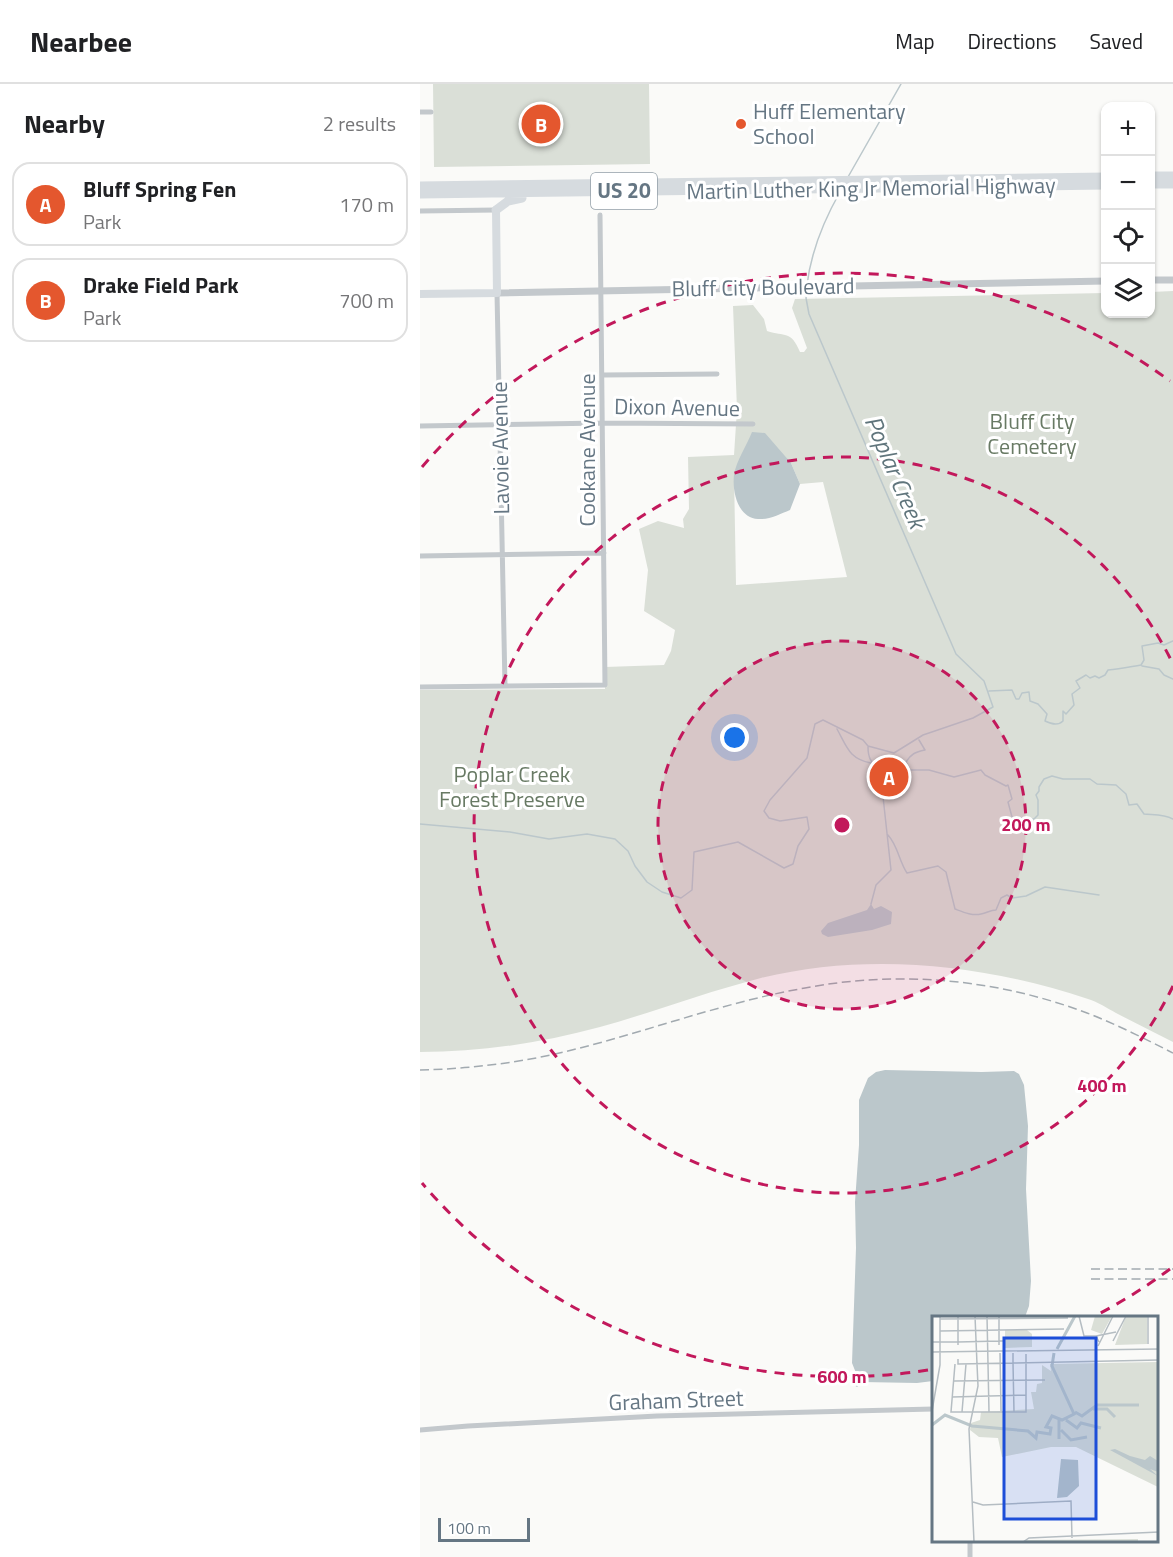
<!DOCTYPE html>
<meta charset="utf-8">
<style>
:root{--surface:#fff;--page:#f2f2f2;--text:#202124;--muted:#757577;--line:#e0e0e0;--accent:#e4572e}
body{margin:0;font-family:"Titillium Web",sans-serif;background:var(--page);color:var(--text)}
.controls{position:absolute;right:18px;top:18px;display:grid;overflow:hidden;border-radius:12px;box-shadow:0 2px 4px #0004}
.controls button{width:54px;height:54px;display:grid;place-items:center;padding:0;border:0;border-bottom:2px solid var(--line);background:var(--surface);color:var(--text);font:30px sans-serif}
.scale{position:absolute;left:18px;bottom:15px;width:92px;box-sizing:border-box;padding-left:6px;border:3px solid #657683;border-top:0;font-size:16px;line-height:21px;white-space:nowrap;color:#657683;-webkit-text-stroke:4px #fff;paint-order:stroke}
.you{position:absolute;left:315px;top:654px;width:21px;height:21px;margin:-15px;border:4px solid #fff;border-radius:50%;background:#1a73e8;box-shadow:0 0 0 9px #1a73e833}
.badge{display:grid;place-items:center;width:39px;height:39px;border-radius:50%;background:var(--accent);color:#fff;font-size:20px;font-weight:700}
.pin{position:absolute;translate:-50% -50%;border:3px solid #fff;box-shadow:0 2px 6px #0006}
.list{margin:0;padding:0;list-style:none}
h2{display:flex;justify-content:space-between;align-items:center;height:78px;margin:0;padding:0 24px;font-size:26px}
h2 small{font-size:20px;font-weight:400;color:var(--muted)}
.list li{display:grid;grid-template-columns:39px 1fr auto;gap:18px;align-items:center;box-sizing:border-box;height:84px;margin:0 12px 12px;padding:0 12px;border:2px solid var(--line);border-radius:18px}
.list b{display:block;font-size:22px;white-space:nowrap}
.list p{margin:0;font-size:20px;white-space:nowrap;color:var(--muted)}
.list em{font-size:20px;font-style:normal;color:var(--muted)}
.icon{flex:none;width:33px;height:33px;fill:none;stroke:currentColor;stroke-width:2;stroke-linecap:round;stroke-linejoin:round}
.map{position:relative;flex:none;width:753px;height:1473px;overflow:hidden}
header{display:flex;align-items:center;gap:36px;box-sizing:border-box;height:84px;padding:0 30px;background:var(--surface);border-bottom:2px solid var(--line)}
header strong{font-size:28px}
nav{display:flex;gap:33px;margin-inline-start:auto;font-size:21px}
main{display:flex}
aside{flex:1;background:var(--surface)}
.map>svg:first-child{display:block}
.green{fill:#dadfd7;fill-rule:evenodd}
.water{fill:#bbc7cb}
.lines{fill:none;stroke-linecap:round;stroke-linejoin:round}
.stream{stroke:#bbc7cb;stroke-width:1.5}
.minor{stroke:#c3c8cc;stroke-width:5}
.tertiary{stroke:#c3c8cc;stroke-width:7}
.secondary{stroke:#d6dbdf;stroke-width:8}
.motorway{stroke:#d6dbdf;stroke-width:9}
.rail{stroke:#a2aab0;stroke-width:1.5;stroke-dasharray:9 4.5;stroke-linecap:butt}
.ring{fill:none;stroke:#c2185b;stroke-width:3;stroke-dasharray:10 8}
.poi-dot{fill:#e4572e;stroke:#fff;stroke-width:2}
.labels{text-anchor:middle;stroke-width:6;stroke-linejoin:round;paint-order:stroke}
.shield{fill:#fff;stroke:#939fa8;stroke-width:1.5}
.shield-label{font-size:21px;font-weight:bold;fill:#657683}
.poi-label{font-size:22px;fill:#657683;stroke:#fff;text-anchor:start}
.street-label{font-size:22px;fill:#657683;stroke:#fff}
.park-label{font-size:22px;fill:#687a64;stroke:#fff}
.water-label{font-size:24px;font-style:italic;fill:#60757c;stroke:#fff}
.inset-river{fill:none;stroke:#bbc7cb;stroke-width:3}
.inset-road{fill:none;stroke:#b5bdc2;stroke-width:1.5}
.view{fill:#1d4ed8;fill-opacity:0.15;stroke:#1d4ed8;stroke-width:3}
.inset-edge{fill:none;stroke:#657683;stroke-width:3}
.centre{fill:#c2185b;stroke:#fff;stroke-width:3}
.ring-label{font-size:18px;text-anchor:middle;font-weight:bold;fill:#c2185b;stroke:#fff;stroke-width:6;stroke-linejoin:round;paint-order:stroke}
</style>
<header>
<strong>Nearbee</strong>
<nav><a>Map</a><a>Directions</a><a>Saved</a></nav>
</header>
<main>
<aside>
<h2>Nearby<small>2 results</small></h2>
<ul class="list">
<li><span class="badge">A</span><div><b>Bluff Spring Fen</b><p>Park</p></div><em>170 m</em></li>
<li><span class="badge">B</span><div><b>Drake Field Park</b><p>Park</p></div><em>700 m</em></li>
</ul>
</aside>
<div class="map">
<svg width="753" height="1473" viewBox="0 0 753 1473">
<rect width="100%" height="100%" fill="#fafaf8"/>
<!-- green -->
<path class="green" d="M 13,0 L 229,0 L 230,80 L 14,83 Z
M 753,207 L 753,958 C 734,948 715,939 696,929 C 687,924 678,918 668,915 C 563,880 448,868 341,894 C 286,908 234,928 180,943 C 121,959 61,968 0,968 L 0,606 L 185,605 L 185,583 L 244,581 L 251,567 L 255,546 L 224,527 L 228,486 L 219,445 L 238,437 L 264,444 L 263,435 L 269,425 L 268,373 L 314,371 L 317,325 L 313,222 L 333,221 L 344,235 L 347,247 C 365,253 371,246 380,268 L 384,268 L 387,264 L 372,224 L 375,215 L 685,209 L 686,230 L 730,230 L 731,208 ZM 371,379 L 380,400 L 403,398 L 427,493 L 316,501 L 314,390 Z"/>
<!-- water -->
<path class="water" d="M 332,348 L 345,349 L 371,379 L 380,400 L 370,426 C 360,430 349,436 338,435 C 318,434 312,408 314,391 C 316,377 327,361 332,348 Z
M 451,820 L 454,825 L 461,822 L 472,828 L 471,840 L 452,846 L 408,853 L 402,850 L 401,847 L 408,839 L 447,826 Z
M 465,986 L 562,988 L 594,987 L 599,990 L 604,1001 L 608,1042 L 606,1105 L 611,1197 L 609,1222 L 605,1233 L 513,1233 L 513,1297 L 497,1299 L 442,1298 L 437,1303 L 434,1301 L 438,1294 L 432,1279 L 436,1164 L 435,1118 L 439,1061 L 439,1016 L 448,994 L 456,988 Z"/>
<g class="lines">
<!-- stream -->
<path class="stream" d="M 428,93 L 481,0
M 387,201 C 391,168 404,136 420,108
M 722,582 L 739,585 L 744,591 L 753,595
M 569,607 L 592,606 L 596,615 L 599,615 L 602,609 L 609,608 L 610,617 L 618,620 L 627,630 L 625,637 C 631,640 638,642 643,637 L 643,627 L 646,630 L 654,621 L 652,610 L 660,604 L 656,597 L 666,591 L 670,594 L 675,592 L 679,594 L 685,591 L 688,586 C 700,585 709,583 721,581 L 724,576 L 722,562 L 738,559 L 744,561 L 753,557
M 417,645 C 427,663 429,675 451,679
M 499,656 L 505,666 C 495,668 491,670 486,678 L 490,686 L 509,686 L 534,693 L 561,686 L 565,691 L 586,702 L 588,701 L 592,715 L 588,718 L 592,733 L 614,735 L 618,731 L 618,716 L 616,711 L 619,707 L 619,703 L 624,695 L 632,692 L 643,695 L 670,695 L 677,700 L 696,701 L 706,710 L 709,721 L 717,720 L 724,730 C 733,731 744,730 753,735
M 448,663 C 448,674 451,679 460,685 L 471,786 L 456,801 L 451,820
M 0,740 L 90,748 L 129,755 L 167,750 L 195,755 L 208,767 L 215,782 L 227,798 L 242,808 L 261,814 L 272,806 L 274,768 L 318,758 L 364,784 L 373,780 L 378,762 L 389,745 L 387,733 L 360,737 L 349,734 L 344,727 L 350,716 L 387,674 L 395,640 L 403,636 L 443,656 L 448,662 L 474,669 L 503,651 L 553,634 L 573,623 L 564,597 L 536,570 L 389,230 L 386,214 L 387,206
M 468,751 C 478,762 479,777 487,789 L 518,782 L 526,788 L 535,825 C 543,828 552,832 561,830 C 567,829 570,826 576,826 L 581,814 L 587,811 L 592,814 L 606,812 L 625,803 L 679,811"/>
<!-- minor -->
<path class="minor" d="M 0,28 L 11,28
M 0,127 L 76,126
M 77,209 L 85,602
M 183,291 L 297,290
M 0,342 L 183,339 L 333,340
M 0,472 L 184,469
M 0,603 L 185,601 L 180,131
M 0,1346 L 48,1342 L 237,1332 L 513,1325
M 550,1456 L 550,1473"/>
<!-- tertiary -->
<path class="tertiary" d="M 730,196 L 753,196
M 77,209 L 686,197"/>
<!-- secondary -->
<path class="secondary" d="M 0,210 L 77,209 L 76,126"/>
<!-- motorway -->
<path class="motorway" d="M 730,92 L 753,92
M 730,100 L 753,100
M 0,102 L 686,93
M 0,110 L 686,101
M 76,126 L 88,117 L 102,114"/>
<!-- rail -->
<path class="rail" d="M 0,986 C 44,985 88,980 131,971 C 216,952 299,919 385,904 C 479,886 577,895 667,929 C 696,940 725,955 753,969
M 671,1185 L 753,1185
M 671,1195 L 753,1195"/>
</g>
<!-- distance rings -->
<circle cx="422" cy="741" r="184" fill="#c2185b" fill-opacity=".12"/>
<g class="ring">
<circle cx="422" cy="741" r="184"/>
<path d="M753 902A368 368 0 1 1 753 580"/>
<path d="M750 1185A552 552 0 0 1 673 1233M508 1286A552 552 0 0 1 2 1099M2 383A552 552 0 0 1 750 297"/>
</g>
<!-- markers -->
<circle class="poi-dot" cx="321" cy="40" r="6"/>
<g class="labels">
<!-- shield labels -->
<rect class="shield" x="171" y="89" width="66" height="36" rx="4.5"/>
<g class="shield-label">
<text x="204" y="114">US 20</text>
</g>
<!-- poi labels -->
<g class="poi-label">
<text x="333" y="35">Huff Elementary<tspan x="333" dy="25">School</tspan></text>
</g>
<!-- street labels -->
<g class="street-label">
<text transform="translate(451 104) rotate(-1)" y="8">Martin Luther King Jr Memorial Highway</text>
<text transform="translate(343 203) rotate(-1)" y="8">Bluff City Boulevard</text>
<text transform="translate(257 323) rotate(1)" y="8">Dixon Avenue</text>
<text transform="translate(80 364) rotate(-91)" y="8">Lavoie Avenue</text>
<text transform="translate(167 366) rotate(-90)" y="8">Cookane Avenue</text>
<text transform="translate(256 1316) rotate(-2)" y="8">Graham Street</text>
</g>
<!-- park labels -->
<g class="park-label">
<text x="612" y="345">Bluff City<tspan x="612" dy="25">Cemetery</tspan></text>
<text x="92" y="698">Poplar Creek<tspan x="92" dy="25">Forest Preserve</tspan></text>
</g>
<!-- water labels -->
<g class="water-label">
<text transform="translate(475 388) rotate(67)" y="8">Poplar Creek</text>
</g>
</g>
<!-- overview -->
<g transform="translate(512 1232)">
<rect width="226" height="226" fill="#fafaf8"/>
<path d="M 163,0 L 180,0 L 170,18 L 159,14 ZM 194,0 L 215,1 L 215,28 L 183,29 ZM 73,14 L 95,14 L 100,18 L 100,31 L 73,32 ZM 226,46 L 226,171 L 144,131 L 119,131 L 70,141 L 66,122 L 47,121 L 38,114 L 39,107 L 48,104 L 49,96 L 102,93 L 99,76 L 104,76 L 105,68 L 110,67 L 110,49 L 119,55 L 118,48 ZM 206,223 L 206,226 L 94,226 L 94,224 Z" fill="#dadfd7"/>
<path d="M 183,133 L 198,140 L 213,144 L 218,140 L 226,145 L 226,156 L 218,153 L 226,160 L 178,134 ZM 129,143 L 146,144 L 147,170 L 135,181 L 125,182 Z" fill="#bbc7cb"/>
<path class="inset-river" d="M 125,33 L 143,0M 161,93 L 175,93 L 183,101M 143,96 L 150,100 L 165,89 L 207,89M 127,104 L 127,123M 134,104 L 145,112 L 149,107 L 169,112M 0,109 L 13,99 L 40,110 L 96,115 L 104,122 L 105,116 L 118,118 L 119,112 L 114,111 L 120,100 L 130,104 L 142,98 L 120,50 L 122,37M 129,114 L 139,124 L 155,121"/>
<path class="inset-road" d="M 43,0 L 45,48M 55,0 L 56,48M 67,0 L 67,25 L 73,25M 147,0 L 152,20 L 164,20 L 167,26M 8,3 L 136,2M 8,15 L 132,13M 164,20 L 184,16M 181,25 L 194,0M 0,26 L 26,26 L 26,0M 216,28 L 216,0M 26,29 L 26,26 L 67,25 L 67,29M 166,30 L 181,0M 0,36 L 227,33M 68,37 L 69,95M 26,43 L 26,48 L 81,47 L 81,37M 23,48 L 19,96 L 94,96 L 94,38M 56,48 L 57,96M 22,65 L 113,64M 20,81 L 94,79M 0,95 L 8,49 L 8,0M 30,96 L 34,48M 82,96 L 81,47 L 227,44M 41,186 L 51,189 L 139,185 L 140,222M 42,226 L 37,113 L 46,70 L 45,48M 91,226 L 97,222 L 227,216"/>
<path class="view" d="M 72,22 L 164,22 L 164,203 L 72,203 Z"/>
<rect width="226" height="226" class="inset-edge"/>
</g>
<circle cx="422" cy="741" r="9" class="centre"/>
<g class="ring-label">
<text x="606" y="747">200 m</text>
<text x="682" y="1008">400 m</text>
<text x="422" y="1299">600 m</text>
</g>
</svg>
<div class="controls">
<button>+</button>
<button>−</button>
<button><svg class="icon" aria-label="locate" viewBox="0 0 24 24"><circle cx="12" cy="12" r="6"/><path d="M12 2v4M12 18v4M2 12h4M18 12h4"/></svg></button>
<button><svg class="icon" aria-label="layers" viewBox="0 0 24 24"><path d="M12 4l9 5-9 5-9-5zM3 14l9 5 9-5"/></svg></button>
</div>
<div class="scale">100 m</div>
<div class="you"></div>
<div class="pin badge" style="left:469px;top:693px">A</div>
<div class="pin badge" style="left:121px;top:40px">B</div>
</div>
</main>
